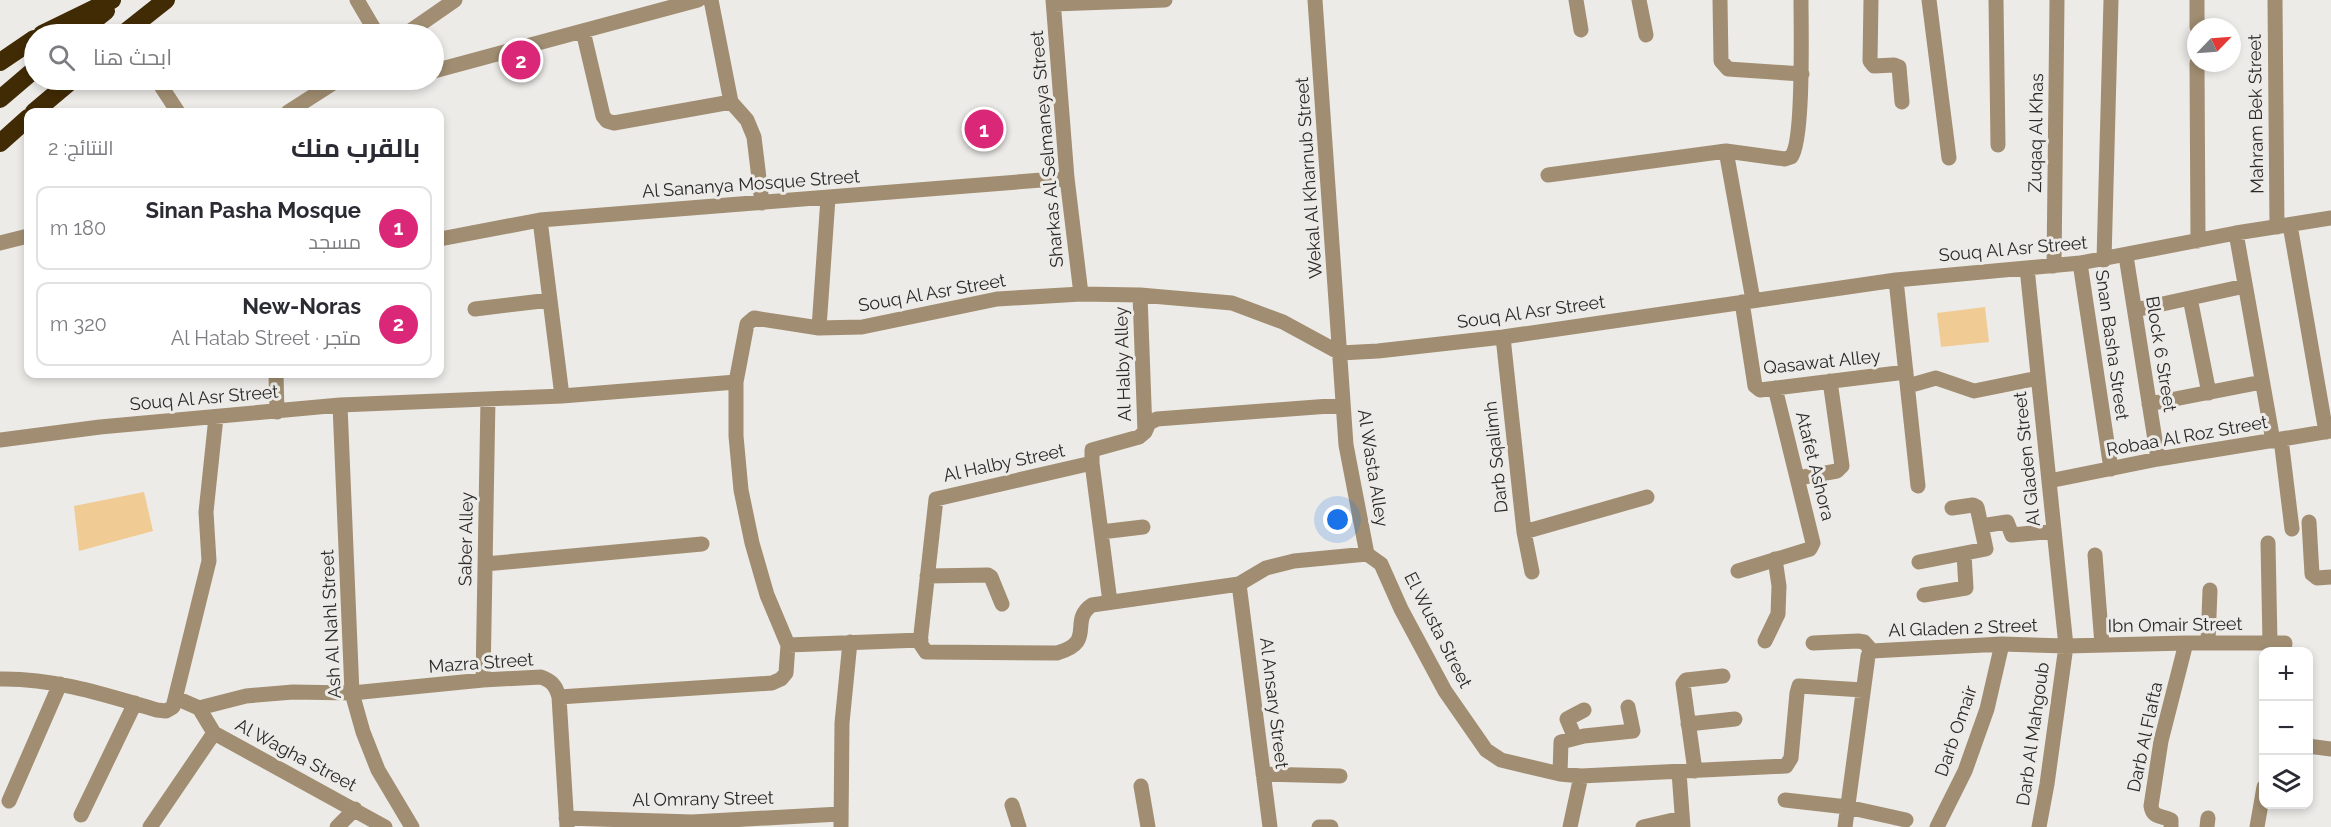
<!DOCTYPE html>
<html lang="ar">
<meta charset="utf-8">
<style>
:root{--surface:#fff;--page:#f2f2f3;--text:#2b2b33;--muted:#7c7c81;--line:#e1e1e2;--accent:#db2777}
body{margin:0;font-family:Raleway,Cairo,sans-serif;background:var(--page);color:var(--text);direction:rtl}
.controls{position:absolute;right:18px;bottom:18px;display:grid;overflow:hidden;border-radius:12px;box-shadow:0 3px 9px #0003}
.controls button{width:54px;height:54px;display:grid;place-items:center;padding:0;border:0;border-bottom:2px solid var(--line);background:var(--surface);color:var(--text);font:30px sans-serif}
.compass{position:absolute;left:2187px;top:18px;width:54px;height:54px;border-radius:50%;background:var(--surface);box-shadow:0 3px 9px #0003;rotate:65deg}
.you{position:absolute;left:1338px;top:520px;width:21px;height:21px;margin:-15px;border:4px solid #fff;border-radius:50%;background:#1a73e8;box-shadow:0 0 0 9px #1a73e833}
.badge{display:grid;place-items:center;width:39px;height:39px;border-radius:50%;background:var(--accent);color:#fff;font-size:20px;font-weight:700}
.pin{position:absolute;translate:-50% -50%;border:3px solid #fff;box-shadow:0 2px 6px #0006}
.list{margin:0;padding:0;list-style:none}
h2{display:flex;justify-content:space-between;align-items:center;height:78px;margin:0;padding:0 24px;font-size:26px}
h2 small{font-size:20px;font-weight:400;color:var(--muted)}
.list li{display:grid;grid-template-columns:39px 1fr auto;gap:18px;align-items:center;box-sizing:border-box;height:84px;margin:0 12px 12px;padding:0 12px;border:2px solid var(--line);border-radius:12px}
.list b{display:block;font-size:22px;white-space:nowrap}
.list p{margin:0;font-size:20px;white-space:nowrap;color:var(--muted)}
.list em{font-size:20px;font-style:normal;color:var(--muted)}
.icon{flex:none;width:33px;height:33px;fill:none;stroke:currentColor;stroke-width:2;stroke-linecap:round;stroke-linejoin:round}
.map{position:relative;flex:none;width:2331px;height:827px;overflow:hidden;direction:ltr}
.search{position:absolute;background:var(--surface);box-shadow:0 3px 9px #0003;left:24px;top:24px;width:420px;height:66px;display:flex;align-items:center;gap:15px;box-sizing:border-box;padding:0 21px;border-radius:33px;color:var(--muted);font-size:22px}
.panel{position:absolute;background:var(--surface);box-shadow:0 3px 9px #0003;left:24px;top:108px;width:420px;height:270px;border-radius:12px;direction:rtl}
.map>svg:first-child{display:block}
.green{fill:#f0cb94}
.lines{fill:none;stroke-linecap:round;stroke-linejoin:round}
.minor{stroke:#a18e72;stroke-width:15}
.highway{stroke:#412b04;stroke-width:18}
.labels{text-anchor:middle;stroke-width:6;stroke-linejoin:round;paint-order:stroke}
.street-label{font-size:18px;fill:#2b2a29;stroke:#edebe8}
</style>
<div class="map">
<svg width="2331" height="827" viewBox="0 0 2331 827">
<rect width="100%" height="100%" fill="#edebe8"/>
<!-- green -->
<path class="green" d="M 1985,307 L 1989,342 L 1941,347 L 1937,313 Z
M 144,492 L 153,531 L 79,551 L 74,506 Z"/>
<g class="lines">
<!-- minor -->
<path class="minor" d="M 357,0 L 377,34
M 711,0 L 731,102 L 747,120 L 754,137 L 762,203
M 1053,0 L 1067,178 L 1081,294
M 1315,0 L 1346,445 L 1367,554
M 1576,0 L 1581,30
M 1639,0 L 1646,35
M 1720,0 L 1721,61 L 1728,69 L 1802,74
M 1871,0 L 1870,61 L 1874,66 L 1894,65 L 1899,67 L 1902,102
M 1929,0 L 1949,158
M 1996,0 L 1998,145
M 2197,0 L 2197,27
M 2275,0 L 2277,227
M 1054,4 L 1165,0
M 583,31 L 603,116 L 607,121 L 614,123 L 731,102
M 406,34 L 455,0
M 2197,63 L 2198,241
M 434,71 L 698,0
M 157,80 L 178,112
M 288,112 L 338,80
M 1726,151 L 1753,300
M 1548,175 L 1726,151 L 1785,159 L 1791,157 C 1804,142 1801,25 1801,0
M 540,220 L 562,396
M 2290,225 L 2326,432
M 2236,233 L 2273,441
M 440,239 L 540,220 L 1067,178
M 0,243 L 28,236
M 2126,256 L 2158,459
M 2104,260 L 2111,0
M 2080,263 L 2111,469
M 2054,266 L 2057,0
M 2027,268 L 2066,646 L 2047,784 L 2039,827
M 1896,280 L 1918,486
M 1140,295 L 1145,432
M 2190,298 L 2209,393
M 1742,302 L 1755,386 L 1760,390 L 1906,372
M 475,309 L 550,300
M 2135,310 L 2245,286
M 819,328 L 828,198
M 1503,337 L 1524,532 L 1532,572
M 276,374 L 277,412
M 1908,386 L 1936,378 L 1974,391 L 2038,378
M 2149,404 L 2262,382
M 340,405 L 352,693 L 363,732 L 378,770 L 412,827
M 2281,439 L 2292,529
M 0,440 L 100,427 L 340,405 L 562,396 L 736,382
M 1092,463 L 936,499 L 920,643 L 926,652 L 1057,653 C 1097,642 1068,621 1092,605 L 1239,584 L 1266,568 L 1294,561 L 1367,554 L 1381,564 L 1401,609 L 1445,691 L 1486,750 L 1501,760 L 1560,774 L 1581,776 L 1786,766 L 1791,758 L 1797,693 L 1799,686 L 1863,690
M 1798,478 L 1837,471 L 1842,466 L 1830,381
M 2049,481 L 2158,459 L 2331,431
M 2309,522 L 2312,574 L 2317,578 L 2331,577
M 1981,526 L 2007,522 L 2012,535 L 2054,531
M 1101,532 L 1143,527
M 1524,532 L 1647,497
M 2268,543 L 2270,643
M 2095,555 L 2102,645
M 1919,562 L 1986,549 L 1977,507 L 1973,505 L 1952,508
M 485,564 L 702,544
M 1738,571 L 1810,549 L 1813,543 L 1775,388
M 927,576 L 988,575 L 991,577 L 1002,604
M 1239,584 L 1270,827
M 1924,595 L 1966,588 L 1964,554
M 1110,602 L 1092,463 L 1092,450 L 1139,437 L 1145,432 L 1149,423 L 1157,419 L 1343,405
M 1765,641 L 1778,614 L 1779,586 L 1775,559
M 2208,642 L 2210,590
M 1813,643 L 1858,641 L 1864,642 L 1872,651
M 788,645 L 921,640
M 0,679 C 55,678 106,695 157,710 L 166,711 L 173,707 L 209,561 L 206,512 L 216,417
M 483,680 L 488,399
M 559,697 L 772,683 L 781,679 L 786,673 L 788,645 L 767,595 L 752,543 L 741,490 L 736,436 L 736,382 L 747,324 L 754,318 L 819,328 L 862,327 L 997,299 L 1081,294 L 1140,295 L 1232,303 L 1283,322 L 1340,353 L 1378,351 L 1503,337 L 1896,280 L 2080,263 L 2236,233 L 2331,218
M 176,698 L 199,708 L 246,696 L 293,692 L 352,693 L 483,680 L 541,677 C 552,681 556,686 559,697 L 567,827
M 199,708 L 214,733 L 385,827
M 1688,724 L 1735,719
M 1575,738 L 1567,719 L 1584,710
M 2308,746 L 2331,749
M 1695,771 L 1683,684 L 1686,680 L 1723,676
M 1679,772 L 1683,827
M 1263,774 L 1340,776
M 1560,774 L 1561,742 L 1584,736 L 1633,731 L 1628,707
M 1141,786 L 1148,827
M 1785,800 L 1847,807 L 1906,820
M 9,801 L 60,684
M 1012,805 L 1019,827
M 81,815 L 135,703
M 566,818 L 692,822 L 840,814
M 150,827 L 214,733
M 337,827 L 355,809
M 841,827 L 842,723 L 850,642
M 1319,827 L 1331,827
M 1570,827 L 1581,776
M 1643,827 L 1682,818
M 1845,827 L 1868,656 L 1872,651 L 2002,644 L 2066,646 L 2186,643 L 2285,643 L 2284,652
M 1937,827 L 1965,771 L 1987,709 L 2002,644
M 2171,827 L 2171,820 C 2162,815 2153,819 2151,806 L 2161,741 L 2186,643
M 2207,827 L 2208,818
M 2257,827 L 2264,787"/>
<!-- highway -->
<path class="highway" d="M 42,34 L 112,0
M 77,34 L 106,11
M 123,34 L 166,0
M 0,62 L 34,39
M 0,99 L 34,70
M 34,112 L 72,80
M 0,143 L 28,118"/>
</g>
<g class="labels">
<!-- street labels -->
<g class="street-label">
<text transform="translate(2256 114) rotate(-91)" y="6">Mahram Bek Street</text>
<text transform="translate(2036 133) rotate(-89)" y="6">Zuqaq Al Khas</text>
<text transform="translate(1047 149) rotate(-95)" y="6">Sharkas Al Selmaneya Street</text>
<text transform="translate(1309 178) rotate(-94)" y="6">Wekal Al Kharnub Street</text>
<text transform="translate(751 184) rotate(-4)" y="6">Al Sananya Mosque Street</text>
<text transform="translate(2013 249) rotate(-5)" y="6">Souq Al Asr Street</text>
<text transform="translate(932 293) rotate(-10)" y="6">Souq Al Asr Street</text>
<text transform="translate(1531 312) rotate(-8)" y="6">Souq Al Asr Street</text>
<text transform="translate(2112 345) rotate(82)" y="6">Snan Basha Street</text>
<text transform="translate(2161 354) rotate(81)" y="6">Block 6 Street</text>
<text transform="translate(1822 362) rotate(-6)" y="6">Qasawat Alley</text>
<text transform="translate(1123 364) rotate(-92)" y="6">Al Halby Alley</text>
<text transform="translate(204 398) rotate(-5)" y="6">Souq Al Asr Street</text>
<text transform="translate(2187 436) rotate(-10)" y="6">Robaa Al Roz Street</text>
<text transform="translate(1496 457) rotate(-96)" y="6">Darb Sqalimh</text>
<text transform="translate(2027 459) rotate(-96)" y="6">Al Gladen Street</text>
<text transform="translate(1004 463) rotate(-12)" y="6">Al Halby Street</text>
<text transform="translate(1815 466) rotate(76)" y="6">Atafet Ashora</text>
<text transform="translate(1373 468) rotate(81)" y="6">Al Wasta Alley</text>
<text transform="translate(466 539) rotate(-89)" y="6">Saber Alley</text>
<text transform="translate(331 624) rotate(-93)" y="6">Ash Al Nahl Street</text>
<text transform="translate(2175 625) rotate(-1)" y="6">Ibn Omair Street</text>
<text transform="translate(1963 628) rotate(-2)" y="6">Al Gladen 2 Street</text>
<text transform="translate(1438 630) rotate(63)" y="6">El Wusta Street</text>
<text transform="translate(481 663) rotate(-4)" y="6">Mazra Street</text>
<text transform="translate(1274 703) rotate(83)" y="6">Al Ansary Street</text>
<text transform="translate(1956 731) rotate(-71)" y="6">Darb Omair</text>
<text transform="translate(2033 734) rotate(-82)" y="6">Darb Al Mahgoub</text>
<text transform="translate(2145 737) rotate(-78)" y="6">Darb Al Flafta</text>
<text transform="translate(296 755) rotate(28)" y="6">Al Wagha Street</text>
<text transform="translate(703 799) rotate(-1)" y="6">Al Omrany Street</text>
</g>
</g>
</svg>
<div class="controls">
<button>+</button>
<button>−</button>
<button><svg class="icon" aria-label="layers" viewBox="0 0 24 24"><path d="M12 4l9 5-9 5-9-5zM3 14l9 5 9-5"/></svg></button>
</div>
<svg class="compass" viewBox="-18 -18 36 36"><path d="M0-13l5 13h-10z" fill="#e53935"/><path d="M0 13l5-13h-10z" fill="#7c7c81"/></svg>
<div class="you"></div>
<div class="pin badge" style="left:984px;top:129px">1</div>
<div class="pin badge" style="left:521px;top:60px">2</div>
<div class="search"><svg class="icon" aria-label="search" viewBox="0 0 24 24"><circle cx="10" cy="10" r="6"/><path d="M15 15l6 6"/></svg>ابحث هنا</div>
<section class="panel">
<h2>بالقرب منك<small>النتائج: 2</small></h2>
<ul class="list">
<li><span class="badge">1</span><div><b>Sinan Pasha Mosque</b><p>مسجد</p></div><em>180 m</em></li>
<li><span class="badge">2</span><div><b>New-Noras</b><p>متجر · Al Hatab Street</p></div><em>320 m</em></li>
</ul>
</section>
</div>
